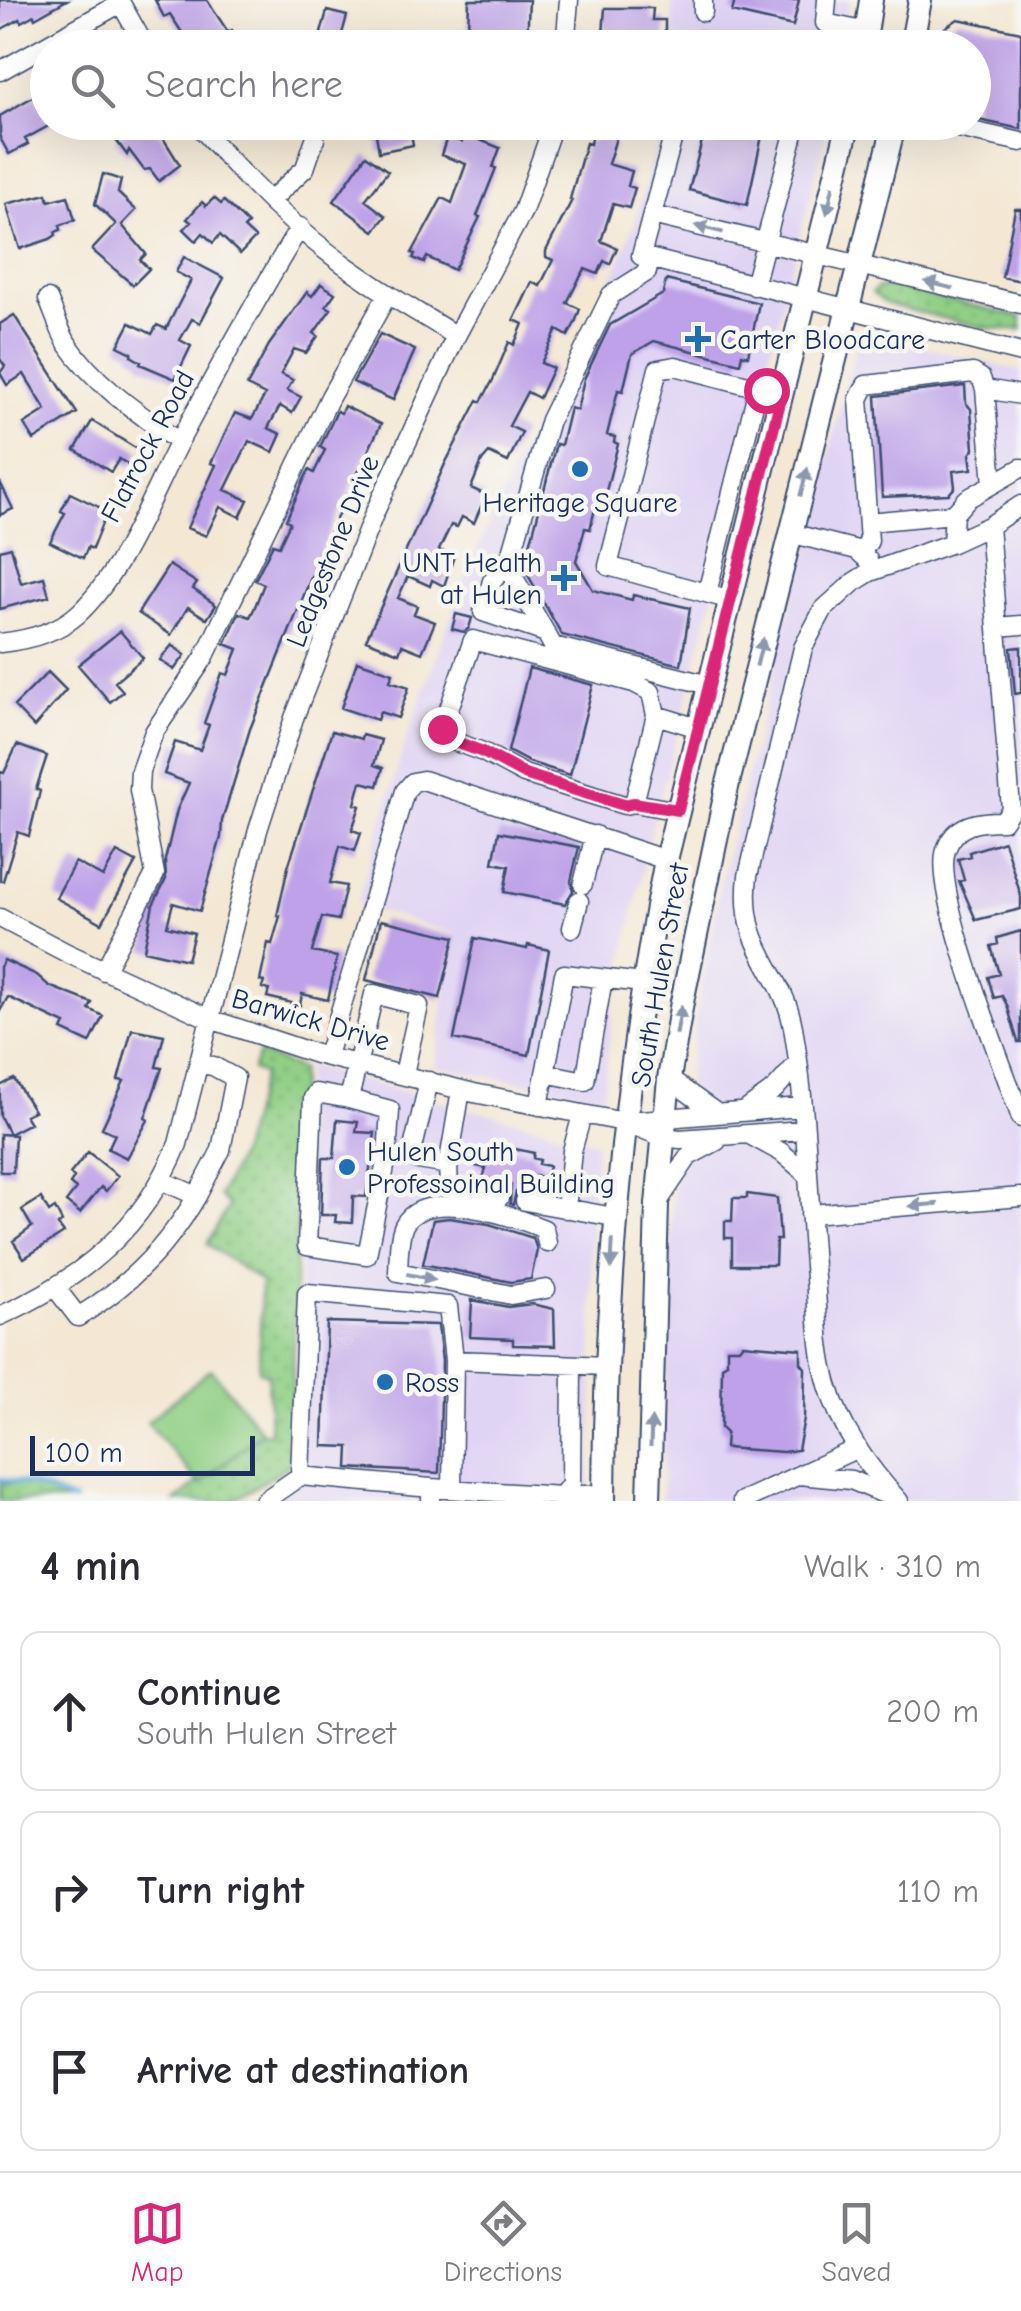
<!DOCTYPE html>
<meta charset="utf-8">
<style>
:root{--surface:#fff;--page:#f2f2f3;--text:#2b2b33;--muted:#7c7c81;--line:#e1e1e2;--accent:#db2777}
body{margin:0;font-family:"Comic Neue",sans-serif;background:var(--page);color:var(--text)}
.scale{position:absolute;left:30px;bottom:25px;width:225px;box-sizing:border-box;padding-left:10px;border:5px solid #1b2f5e;border-top:0;font-size:28px;line-height:35px;white-space:nowrap;color:#1b2f5e;-webkit-text-stroke:8px #f6f6f2;paint-order:stroke}
.stop{position:absolute;width:30px;height:30px;margin:-22px;border:8px solid #db2777;border-radius:50%;background:#fff}
.stop.end{background:#db2777;border-color:#fff;box-shadow:0 2px 10px #0008}
.list{margin:0;padding:0;list-style:none}
h2{display:flex;justify-content:space-between;align-items:center;height:130px;margin:0;padding:0 40px;font-size:42px}
h2 small{font-size:32px;font-weight:400;color:var(--muted)}
.list li{display:grid;grid-template-columns:65px 1fr auto;gap:30px;align-items:center;box-sizing:border-box;height:160px;margin:0 20px 20px;padding:0 20px;border:2px solid var(--line);border-radius:20px}
.list b{display:block;font-size:38px;white-space:nowrap}
.list p{margin:0;font-size:32px;white-space:nowrap;color:var(--muted)}
.list em{font-size:32px;font-style:normal;color:var(--muted)}
.icon{flex:none;width:55px;height:55px;fill:none;stroke:currentColor;stroke-width:2;stroke-linecap:round;stroke-linejoin:round}
.map{position:relative;flex:none;width:1021px;height:1501px;overflow:hidden}
.search{position:absolute;background:var(--surface);box-shadow:0 10px 40px #0002;left:30px;right:30px;top:30px;height:110px;display:flex;align-items:center;gap:25px;box-sizing:border-box;padding:0 35px;border-radius:55px;color:var(--muted);font-size:38px}
.sheet{height:670px;background:var(--surface)}
nav{display:flex;justify-content:space-around;align-items:center;box-sizing:border-box;height:140px;border-top:2px solid var(--line);background:var(--surface);font-size:28px;color:var(--muted)}
nav a{display:grid;justify-items:center;gap:5px}
nav .on{color:var(--accent)}
.map>svg:first-child{display:block}
.built{fill:#e0d4f4}
.grass{fill:url(#grass-dots);stroke:#567f72;stroke-width:2.5}
.park{fill:#91cf85;stroke:#567f72;stroke-width:2.5}
.lines{fill:none;stroke-linecap:round;stroke-linejoin:round}
.stream{stroke:#6db1e3;stroke-width:5}
.building{fill:#bea1e8}
.minor-casing{stroke:#3c4b70;stroke-width:21}
.major-casing{stroke:#3c4b70;stroke-width:26}
.minor{stroke:#fff;stroke-width:18}
.major{stroke:#fff;stroke-width:22}
.oneway{fill:#8d97ae}
.route{stroke:#db2777;stroke-width:12}
.poi-dot{fill:#1f6fb2;stroke:#f6f6f2;stroke-width:4}
.labels{text-anchor:middle;stroke-width:9;stroke-linejoin:round;paint-order:stroke}
.poi-label{font-size:28px;fill:#1b2f5e;stroke:#f6f6f2;text-anchor:start}
.street-label{font-size:28px;fill:#1b2f5e;stroke:#f6f6f2}
</style>
<div class="map">
<svg width="1021" height="1501" viewBox="0 0 1021 1501">
<defs>
<pattern id="grass-dots" width="8" height="8" patternUnits="userSpaceOnUse" patternTransform="scale(2.5)"><rect width="8" height="8" fill="#91cf85"/><path d="M2 2h.1M6 6h.1" fill="none" stroke="#7cb275" stroke-width="1.8" stroke-linecap="round"/></pattern>
</defs>
<rect width="100%" height="100%" fill="#f6f6f2"/>
<filter id="ink" filterUnits="userSpaceOnUse"><feTurbulence type="fractalNoise" baseFrequency=".01" numOctaves="2"/><feDisplacementMap in="SourceGraphic" scale="20" xChannelSelector="R" yChannelSelector="G"/><feConvolveMatrix kernelMatrix="1 2 1 2 8 2 1 2 1" color-interpolation-filters="sRGB"/></filter>
<filter id="wash" filterUnits="userSpaceOnUse"><feTurbulence type="fractalNoise" baseFrequency=".0048" numOctaves="4" result="noise"/><feDisplacementMap in="SourceGraphic" scale="40" xChannelSelector="R" yChannelSelector="G"/><feGaussianBlur stdDeviation="2.25" result="paint"/><feColorMatrix in="noise" values="0 0 0 0 0 0 0 0 0 0 0 0 0 0 0 0 0 1.4 0 .05"/><feComposite in="paint" operator="in"/></filter>
<g filter="url(#wash)">
<rect width="100%" height="100%" fill="#f4e8d5"/>
<!-- built -->
<path class="built" d="M 672,0 L 849,0 L 842,47 L 674,47 Z
M 662,123 L 829,123 L 765,372 L 717,583 L 649,841 L 613,1008 L 603,1097 L 435,1067 L 454,934 L 357,904 L 405,743 L 465,578 L 525,444 L 620,262 L 637,216 Z
M 860,331 L 1021,371 L 1021,1501 L 662,1501 L 673,1188 L 697,1012 L 721,881 Z
M 306,1066 L 596,1142 L 591,1246 L 593,1413 L 589,1501 L 248,1501 L 295,1470 Z"/>
<!-- grass -->
<path class="grass" d="M 891,286 L 1021,317 L 1021,330 L 984,328 L 897,307 L 885,303 L 872,293 L 877,288 Z
M 259,1053 L 300,1069 L 291,1464 L 233,1501 L 175,1501 L 262,1432 L 270,1433 L 268,1374 L 259,1371 L 261,1282 L 207,1244 L 229,1206 L 219,1196 L 241,1151 L 263,1074 L 252,1070 Z
M 0,1483 L 22,1483 L 73,1501 L 0,1501 Z"/>
<!-- park -->
<path class="park" d="M 211,1369 L 262,1432 L 199,1484 L 147,1422 Z"/>
<g class="lines">
<!-- stream -->
<path class="stream" d="M 0,1479 L 32,1485 L 74,1501"/>
</g>
<g id="blocks">
<!-- building -->
<path class="building" d="M 0,0 L 67,0 L 35,18 L 34,15 L 21,22 L 20,19 L 0,30 Z
M 155,0 L 207,0 L 228,32 L 232,30 L 244,48 L 192,48 L 170,14 L 164,17 Z
M 469,0 L 529,0 L 527,42 L 486,39 L 486,31 L 468,30 Z
M 735,0 L 799,0 L 793,26 L 732,12 Z
M 605,8 L 653,8 L 652,20 L 665,20 L 665,48 L 602,48 Z
M 327,11 L 347,16 L 338,48 L 317,48 Z
M 958,19 L 1021,32 L 1021,129 L 974,119 L 974,48 L 937,48 L 940,31 Z
M 36,95 L 48,122 L 52,124 L 25,139 L 28,144 L 9,154 L 0,138 L 0,116 Z
M 136,122 L 146,122 L 150,128 L 155,125 L 180,165 L 159,181 L 150,169 L 144,170 L 129,150 L 127,155 L 115,139 Z
M 374,122 L 409,122 L 413,145 L 379,152 Z
M 594,122 L 642,122 L 639,139 L 617,135 L 608,164 L 632,171 L 628,186 L 635,188 L 629,208 L 613,204 L 601,241 L 617,248 L 610,264 L 604,261 L 598,274 L 585,269 L 579,279 L 567,303 L 580,309 L 575,323 L 568,336 L 557,330 L 541,363 L 553,368 L 539,398 L 527,392 L 509,426 L 522,432 L 508,462 L 489,453 L 482,461 L 471,488 L 486,495 L 474,523 L 462,517 L 457,527 L 451,525 L 439,550 L 454,556 L 444,586 L 432,580 L 430,586 L 408,576 L 398,598 L 417,606 L 414,614 L 435,622 L 422,653 L 402,645 L 399,653 L 366,640 L 445,464 L 478,400 L 481,402 L 493,380 L 509,342 L 514,345 L 523,324 L 514,320 L 532,282 L 540,286 L 553,260 L 546,257 L 546,251 L 572,200 L 570,199 L 586,143 L 590,144 Z
M 707,122 L 765,122 L 747,205 L 689,190 Z
M 465,134 L 500,148 L 493,167 L 496,168 L 477,216 L 480,217 L 454,270 L 427,257 L 424,263 L 413,258 L 415,254 L 412,253 L 442,198 L 452,203 L 466,164 L 441,155 L 447,137 L 462,142 Z
M 366,155 L 388,171 L 365,200 L 386,216 L 374,231 L 334,201 Z
M 103,174 L 121,180 L 118,193 L 136,210 L 122,225 L 146,254 L 140,260 L 149,269 L 133,285 L 92,250 L 116,224 L 95,204 Z
M 47,194 L 49,201 L 68,196 L 75,220 L 60,225 L 61,230 L 55,232 L 56,235 L 50,239 L 20,249 L 6,204 Z
M 214,198 L 221,204 L 224,201 L 248,224 L 244,228 L 255,238 L 240,254 L 220,235 L 213,243 L 203,233 L 196,241 L 184,229 L 191,222 L 187,219 L 202,202 L 206,206 Z
M 1015,209 L 1021,209 L 1021,281 L 1002,277 Z
M 184,257 L 224,278 L 200,323 L 192,319 L 180,340 L 191,346 L 175,379 L 140,364 L 141,362 L 131,356 L 132,353 L 118,346 L 130,323 L 152,334 L 157,325 L 166,329 L 191,280 L 176,272 Z
M 666,280 L 759,303 L 748,356 L 742,354 L 740,363 L 654,341 L 632,354 L 623,391 L 618,390 L 607,435 L 615,437 L 614,442 L 618,444 L 605,495 L 599,493 L 590,529 L 585,528 L 576,561 L 593,590 L 632,600 L 633,595 L 690,608 L 681,665 L 562,635 L 524,568 L 556,444 L 561,445 L 570,408 L 577,410 L 584,379 L 610,325 L 663,294 Z
M 321,284 L 335,293 L 326,306 L 331,309 L 314,333 L 318,336 L 306,353 L 294,349 L 281,374 L 293,380 L 287,390 L 301,397 L 292,413 L 280,406 L 268,428 L 281,434 L 273,452 L 249,441 L 225,490 L 248,500 L 240,517 L 220,507 L 206,536 L 187,528 L 216,465 L 211,463 L 235,413 L 252,419 L 265,395 L 247,386 L 269,345 L 307,292 L 312,296 Z
M 14,315 L 77,413 L 34,440 L 24,424 L 46,410 L 24,374 L 7,385 L 0,373 L 5,366 L 0,359 L 0,324 Z
M 380,334 L 415,350 L 393,400 L 353,382 Z
M 965,386 L 966,403 L 971,409 L 974,449 L 970,454 L 972,469 L 953,471 L 955,487 L 949,494 L 882,497 L 876,396 Z
M 344,406 L 381,424 L 327,538 L 250,729 L 222,821 L 221,837 L 200,911 L 173,903 L 167,926 L 194,933 L 187,960 L 144,950 L 153,905 L 166,879 L 165,860 L 177,810 L 189,783 L 164,774 L 175,742 L 200,750 L 209,725 L 204,723 L 222,673 L 228,675 L 238,649 L 225,644 L 239,613 L 250,617 L 254,609 L 264,584 L 255,580 L 273,544 L 279,546 L 290,522 L 286,520 L 304,480 L 309,470 L 314,473 L 325,450 L 320,447 L 337,411 L 341,413 Z
M 92,421 L 140,451 L 131,466 L 119,459 L 111,472 L 75,450 Z
M 0,482 L 13,509 L 0,515 Z
M 70,493 L 107,511 L 92,549 L 88,547 L 83,558 L 50,542 L 65,513 L 61,511 Z
M 11,547 L 21,583 L 44,577 L 49,596 L 0,609 L 0,550 Z
M 169,565 L 197,583 L 193,589 L 216,605 L 207,619 L 188,607 L 171,635 L 138,613 Z
M 456,614 L 472,618 L 469,628 L 464,632 L 452,629 Z
M 120,631 L 143,658 L 115,682 L 123,691 L 110,702 L 78,665 Z
M 172,645 L 185,655 L 174,670 L 160,660 Z
M 1021,647 L 1021,693 L 1015,694 L 1011,648 Z
M 357,661 L 393,673 L 390,681 L 409,687 L 398,718 L 380,712 L 377,720 L 341,708 Z
M 529,668 L 593,685 L 570,775 L 529,762 L 508,751 Z
M 48,672 L 66,690 L 34,727 L 14,706 Z
M 332,731 L 361,739 L 362,735 L 381,740 L 374,765 L 383,768 L 378,786 L 361,782 L 355,804 L 360,806 L 352,830 L 361,833 L 355,851 L 340,846 L 330,883 L 346,886 L 338,920 L 322,917 L 312,952 L 337,957 L 328,1000 L 302,994 L 300,1005 L 267,997 L 269,990 L 262,988 L 264,982 L 260,981 L 268,943 L 272,944 L 280,916 L 277,916 L 288,867 Z
M 17,745 L 47,756 L 36,789 L 40,791 L 29,836 L 18,832 L 3,881 L 0,881 L 0,772 L 4,773 Z
M 499,832 L 579,847 L 571,881 L 573,891 L 565,904 L 504,892 L 509,866 L 493,863 Z
M 1004,841 L 1021,896 L 1021,909 L 976,920 L 959,881 L 964,880 L 958,859 L 970,856 L 969,852 Z
M 117,852 L 136,862 L 102,923 L 56,898 L 75,862 L 103,877 Z
M 381,920 L 455,937 L 440,998 L 366,980 Z
M 1021,931 L 1021,1042 L 1018,1042 L 1007,1005 L 1002,996 L 994,998 L 988,977 L 999,974 L 991,946 L 998,944 L 997,938 Z
M 475,938 L 527,949 L 528,945 L 549,950 L 529,1055 L 454,1039 Z
M 4,960 L 37,975 L 49,986 L 92,1003 L 89,1009 L 103,1016 L 90,1043 L 62,1030 L 65,1024 L 8,997 L 0,1011 L 0,967 Z
M 132,1029 L 164,1035 L 156,1067 L 162,1068 L 145,1118 L 148,1120 L 127,1158 L 108,1149 L 115,1134 L 102,1128 L 124,1081 L 118,1080 Z
M 14,1079 L 34,1111 L 25,1115 L 30,1123 L 9,1134 L 0,1116 L 0,1086 Z
M 337,1120 L 358,1122 L 356,1132 L 375,1133 L 366,1197 L 353,1196 L 352,1223 L 335,1222 L 336,1215 L 321,1215 L 323,1158 L 334,1158 Z
M 0,1134 L 15,1135 L 13,1172 L 0,1172 Z
M 492,1144 L 534,1153 L 533,1158 L 540,1160 L 539,1164 L 549,1166 L 546,1179 L 536,1176 L 533,1189 L 516,1192 L 513,1205 L 510,1204 L 511,1185 L 483,1179 L 486,1168 L 476,1166 L 480,1151 L 490,1153 Z
M 88,1152 L 118,1176 L 106,1191 L 101,1187 L 80,1213 L 66,1202 L 76,1189 L 70,1184 L 74,1178 L 70,1174 Z
M 747,1194 L 777,1198 L 780,1240 L 776,1240 L 775,1265 L 732,1265 L 732,1238 L 725,1238 L 725,1221 L 732,1221 L 733,1198 L 747,1198 Z
M 41,1198 L 49,1212 L 55,1208 L 62,1222 L 58,1225 L 64,1233 L 24,1258 L 13,1241 L 32,1227 L 22,1210 Z
M 449,1218 L 489,1224 L 533,1238 L 537,1250 L 531,1279 L 511,1282 L 423,1264 L 433,1220 Z
M 472,1300 L 508,1307 L 532,1304 L 554,1309 L 555,1346 L 513,1345 L 513,1339 L 470,1337 Z
M 327,1322 L 438,1325 L 442,1361 L 439,1473 L 348,1468 L 349,1447 L 323,1446 Z
M 742,1344 L 801,1349 L 801,1363 L 805,1368 L 804,1419 L 798,1450 L 783,1452 L 725,1448 L 726,1433 L 721,1428 L 722,1366 L 727,1363 L 727,1348 L 739,1348 Z"/>
</g>
</g>
<g filter="url(#ink)">
<use href="#blocks" fill-opacity="0" stroke="#3c4b70" stroke-width="2.5"/>
<g class="lines">
<!-- minor casing -->
<g class="minor-casing">
<path id="minor" d="M 119,0 L 146,48
M 703,0 L 703,12
M 827,0 L 825,23 L 867,32
M 565,48 L 569,0
M 697,48 L 699,40 L 730,48
M 0,71 L 121,3
M 196,122 C 245,180 301,237 365,279 C 394,299 426,317 456,336
M 677,122 L 641,256 L 1021,353
M 931,122 L 1021,142
M 270,201 L 305,168 L 315,139
M 652,215 L 1021,304
M 649,259 L 647,272 L 611,295 L 550,420 L 509,563 L 513,576 L 553,646 L 709,685
M 754,286 L 797,122
M 48,299 C 54,313 59,329 67,343 C 94,384 139,414 179,442
M 985,389 L 993,484
M 868,522 L 954,514
M 989,526 L 1011,809 L 1003,821 C 979,821 955,823 946,850 C 932,893 1004,1068 1021,1118
M 790,533 L 857,550 L 868,560
M 952,543 L 954,514 L 967,499 L 1021,468
M 862,552 L 869,541 L 859,399 L 866,385 L 973,373 L 981,378 L 985,389 L 1021,395
M 509,563 L 492,581 L 483,612 L 546,633
M 707,593 L 758,388
M 731,600 L 608,566 L 658,369 L 675,366 L 782,394
M 997,627 L 1021,625
M 0,643 C 27,640 58,632 78,614 C 123,572 151,496 179,442 C 218,369 257,297 300,227
M 634,803 L 656,715
M 678,811 L 634,803 L 624,805 L 524,774 L 483,752 L 442,737 L 442,729 L 473,640 L 634,683 L 651,692 L 656,715 L 698,728
M 583,884 L 595,835
M 0,918 L 67,953 L 210,1019 L 316,1054 L 474,1093 L 624,1122 L 663,1137 L 680,1139 L 803,1130
M 572,928 L 579,901
M 104,971 L 155,874 L 139,790 L 140,771 L 154,732 L 204,658 L 330,397 L 388,294
M 327,1056 L 405,791 L 413,782 L 423,780 L 666,860
M 545,1073 L 585,1081 L 603,979
M 669,1079 L 718,1114
M 429,1081 L 413,1148 L 418,1160 L 449,1165
M 461,1090 L 448,1167 L 449,1186 L 461,1194 L 499,1198
M 349,1099 L 316,1093 L 313,1098 L 307,1246 L 367,1255 L 387,1157 L 390,1110 L 349,1099 L 374,994 L 419,1006 L 404,1074
M 539,1106 L 564,974 L 643,983
M 746,1110 L 775,1089 L 797,1064
M 629,1121 L 801,1107
M 748,1134 L 781,1152 L 807,1174
M 197,1196 L 221,1150 L 235,1078 L 213,1066 L 200,1064
M 660,1199 L 689,1156 L 717,1141
M 525,1201 L 614,1217
M 566,1209 L 572,1151 L 582,1115
M 810,1214 L 1021,1197
M 55,1287 L 78,1317 C 127,1287 168,1246 197,1196 L 163,1181
M 546,1289 L 511,1295 L 398,1272 C 399,1258 398,1238 404,1225 C 425,1186 513,1216 544,1229 L 547,1243
M 0,1316 C 82,1279 144,1228 178,1144 L 258,830 L 294,718 L 374,514 L 456,336 L 523,211 L 554,122
M 799,1475 L 851,1480 L 889,1496
M 431,1488 L 300,1476 L 307,1293 L 448,1306 L 454,1360
M 452,1489 L 454,1360 L 608,1366
M 562,1496 L 571,1483 L 572,1365
M 562,1496 L 604,1494
M 264,1501 L 300,1476
M 431,1501 L 431,1488 L 562,1496 L 562,1501
M 742,1501 L 858,1448
M 899,1501 C 868,1467 841,1430 828,1385 C 818,1351 818,1314 815,1278 C 808,1195 807,1109 793,1027 C 782,967 739,951 748,876 L 803,648 L 823,610 L 854,582 L 870,572 L 952,543 L 989,526 L 1021,505"/>
</g>
<!-- major casing -->
<g class="major-casing">
<path id="major" d="M 864,48 L 871,0
M 911,48 L 920,0
M 604,1501 C 605,1285 624,1072 666,860 L 849,122
M 649,1501 L 657,1204 L 669,1079 L 682,1002 L 727,787 L 895,122"/>
</g>
<!-- minor -->
<use href="#minor" class="minor"/>
<!-- major -->
<use href="#major" class="major"/>
</g>
<!-- one-way arrows -->
<defs><path id="oneway-solid" d="M-6-.8H1V-3.2L6.5 0L1 3.2V.8H-6Z" transform="scale(2.5)"/></defs>
<g class="oneway">
<use href="#oneway-solid" transform="translate(830 200) rotate(103)"/>
<use href="#oneway-solid" transform="translate(709 229) rotate(-166)"/>
<use href="#oneway-solid" transform="translate(939 285) rotate(-166)"/>
<use href="#oneway-solid" transform="translate(804 482) rotate(-75)"/>
<use href="#oneway-solid" transform="translate(760 652) rotate(-76)"/>
<use href="#oneway-solid" transform="translate(679 1020) rotate(-80)"/>
<use href="#oneway-solid" transform="translate(924 1205) rotate(175)"/>
<use href="#oneway-solid" transform="translate(612 1254) rotate(93)"/>
<use href="#oneway-solid" transform="translate(421 1277) rotate(12)"/>
<use href="#oneway-solid" transform="translate(651 1432) rotate(-88)"/>
</g>
</g>
<g class="lines" filter="url(#ink)">
<!-- route -->
<path class="route" d="M 442,729 L 442,737 L 483,752 L 524,774 L 624,805 L 634,803 L 678,810 L 782,394 L 766,390"/>
</g>
<!-- markers -->
<g class="poi-dot">
<path d="M693 324h10v10h10v10h-10v10h-10v-10h-10v-10h10z"/>
<circle cx="580" cy="469" r="10"/>
<path d="M559 563h10v10h10v10h-10v10h-10v-10h-10v-10h10z"/>
<circle cx="347" cy="1167" r="10"/>
<circle cx="385" cy="1382" r="10"/>
</g>
<g class="labels">
<!-- poi labels -->
<g class="poi-label">
<text x="720" y="349">Carter Bloodcare</text>
<text x="580" y="512" text-anchor="middle">Heritage Square</text>
<text x="542" y="572" text-anchor="end">UNT Health<tspan x="542" dy="32">at Hulen</tspan></text>
<text x="367" y="1161">Hulen South<tspan x="367" dy="32">Professoinal Building</tspan></text>
<text x="405" y="1392">Ross</text>
</g>
<!-- street labels -->
<g class="street-label">
<text transform="translate(147 446) rotate(-62)" y="10">Flatrock Road</text>
<text transform="translate(332 551) rotate(-68)" y="10">Ledgestone Drive</text>
<text transform="translate(659 975) rotate(-80)" y="10">South Hulen Street</text>
<text transform="translate(311 1019) rotate(16)" y="10">Barwick Drive</text>
</g>
</g>
</svg>
<div class="scale">100 m</div>
<div class="stop" style="left:766px;top:390px"></div>
<div class="stop end" style="left:442px;top:729px"></div>
<div class="search"><svg class="icon" aria-label="search" viewBox="0 0 24 24"><circle cx="10" cy="10" r="6"/><path d="M15 15l6 6"/></svg>Search here</div>
</div>
<section class="sheet">
<h2>4 min<small>Walk · 310 m</small></h2>
<ul class="list">
<li><svg class="icon" aria-label="ahead" viewBox="0 0 24 24"><path d="M12 20V5M6 11l6-6 6 6"/></svg><div><b>Continue</b><p>South Hulen Street</p></div><em>200 m</em></li>
<li><svg class="icon" aria-label="right" viewBox="0 0 24 24"><path d="M7 20v-9h11M14 6l5 5-5 5"/></svg><div><b>Turn right</b></div><em>110 m</em></li>
<li><svg class="icon" aria-label="arrive" viewBox="0 0 24 24"><path d="M6 21V4h12l-3 4 3 4H6"/></svg><div><b>Arrive at destination</b></div></li>
</ul>
</section>
<nav>
<a class="on"><svg class="icon" aria-label="map" viewBox="0 0 24 24"><path d="M3 6l6-2 6 2 6-2v14l-6 2-6-2-6 2zM9 4v14M15 6v14"/></svg>Map</a>
<a><svg class="icon" aria-label="directions" viewBox="0 0 24 24"><path d="M12 3l9 9-9 9-9-9zM9 14v-3h6M13 9l2 2-2 2"/></svg>Directions</a>
<a><svg class="icon" aria-label="saved" viewBox="0 0 24 24"><path d="M7 4h10v16l-5-4-5 4z"/></svg>Saved</a>
</nav>
